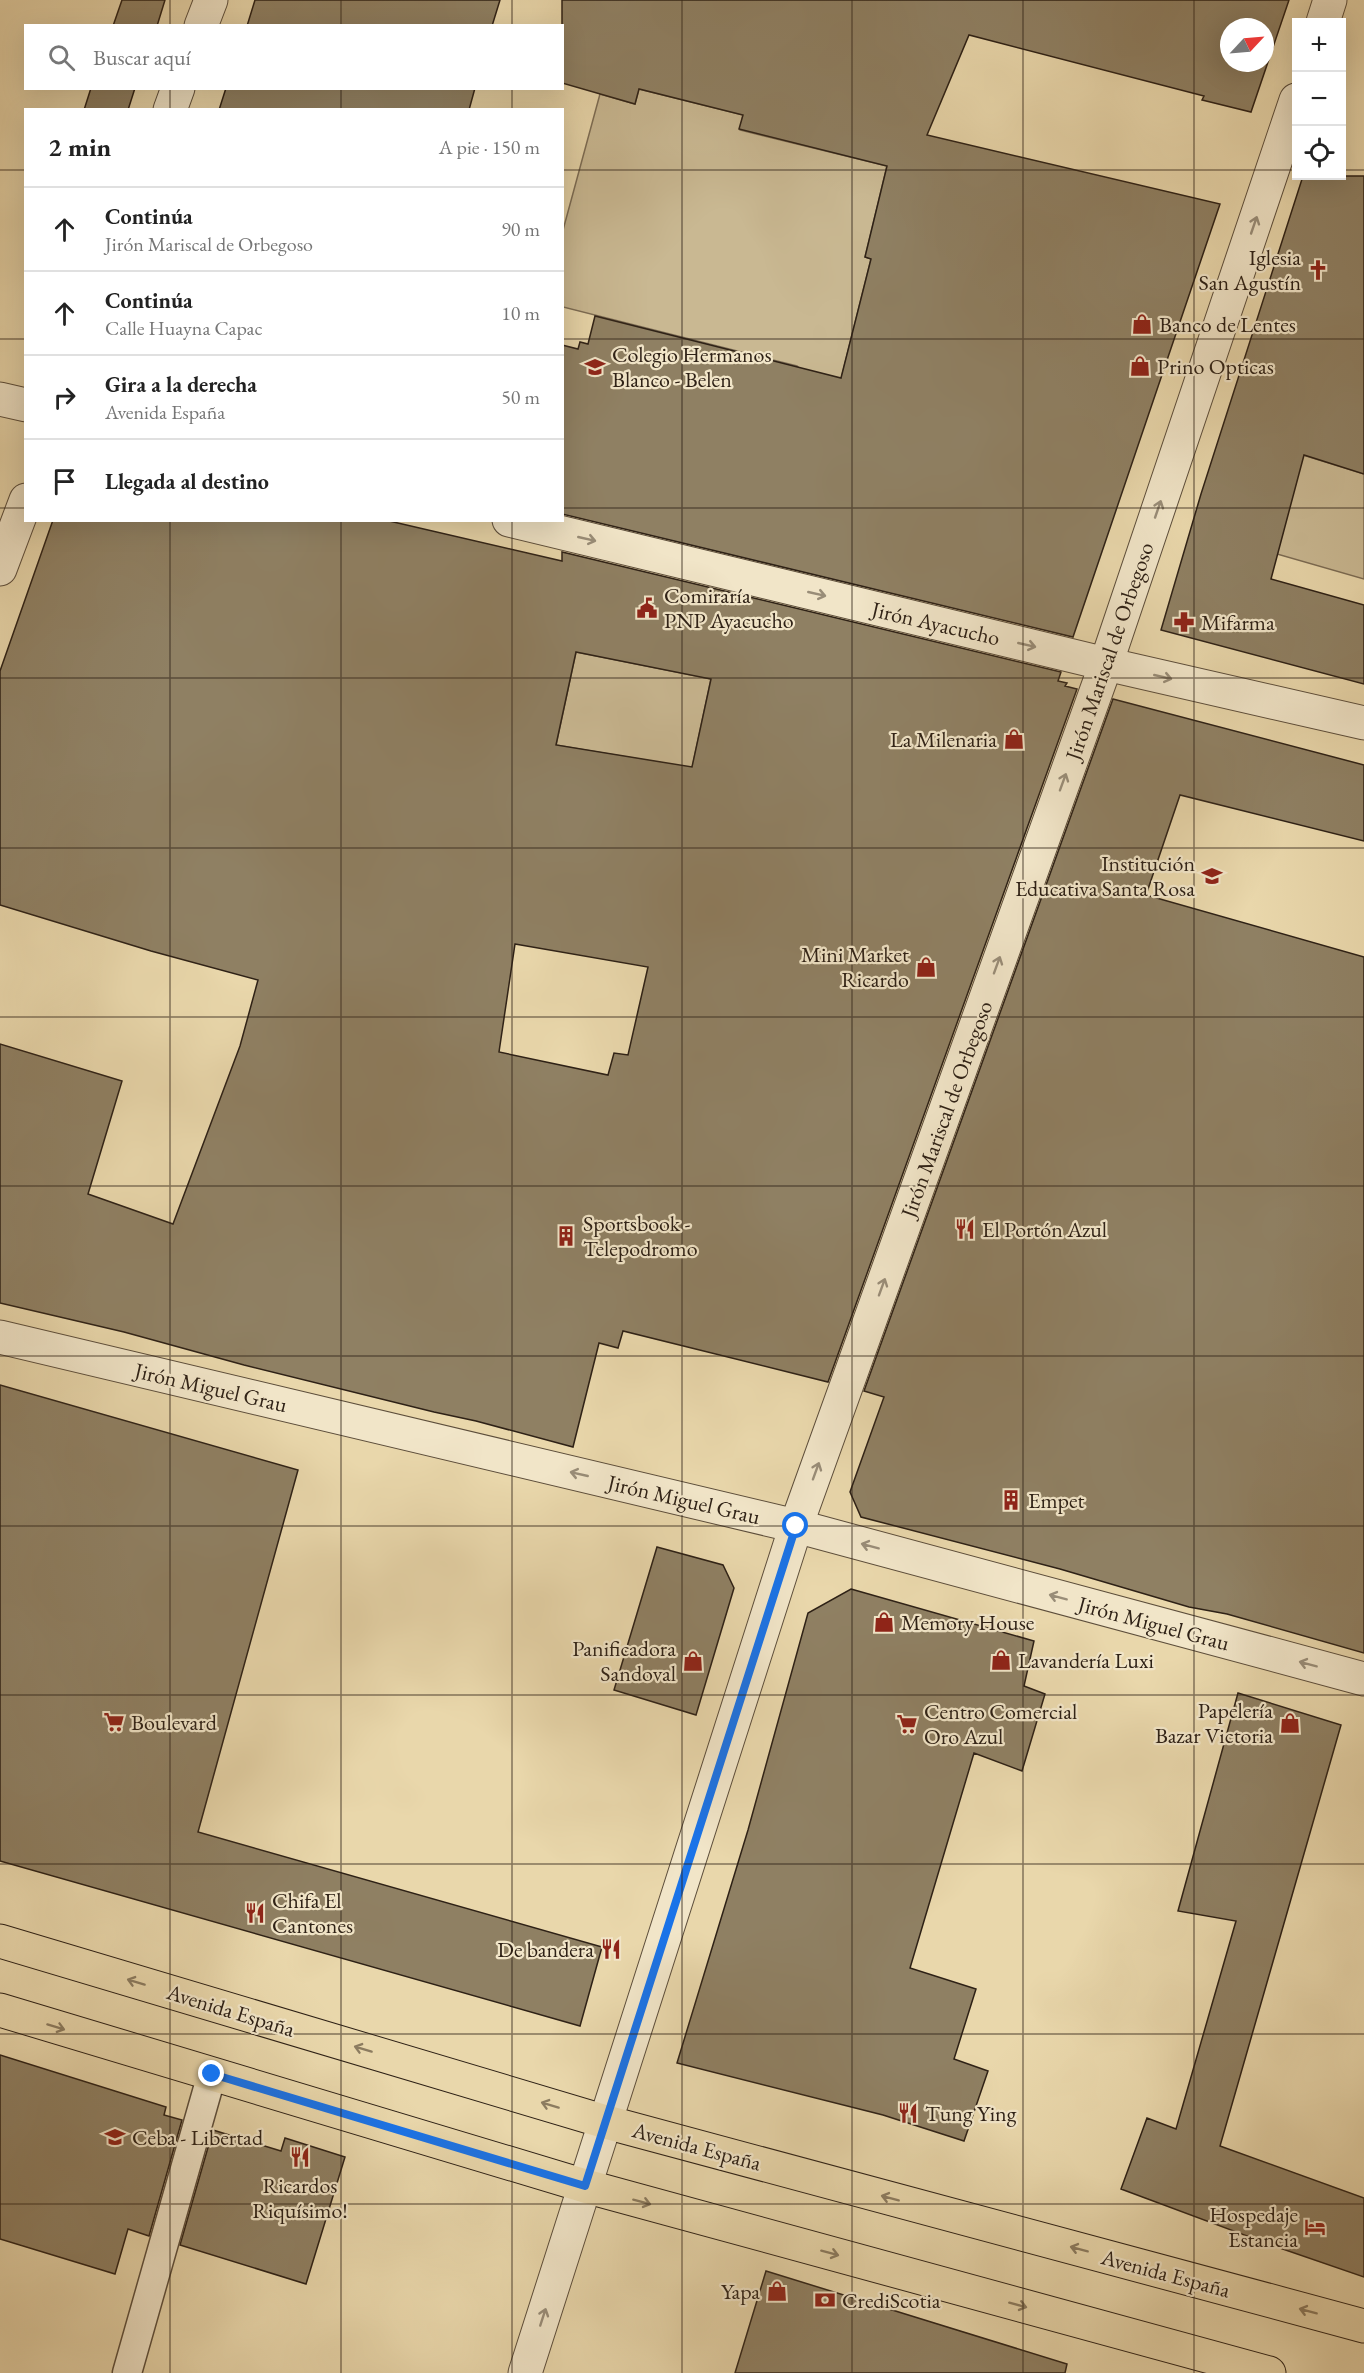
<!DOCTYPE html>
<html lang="es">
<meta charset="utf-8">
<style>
:root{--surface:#fff;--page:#f6f6f6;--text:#222;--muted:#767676;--line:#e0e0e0}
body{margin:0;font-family:"EB Garamond",serif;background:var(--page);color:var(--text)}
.controls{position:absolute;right:18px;top:18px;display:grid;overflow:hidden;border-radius:0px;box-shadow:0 6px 24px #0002}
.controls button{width:54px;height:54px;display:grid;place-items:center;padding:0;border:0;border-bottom:2px solid var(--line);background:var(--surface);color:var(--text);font:30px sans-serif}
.compass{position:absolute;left:1220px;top:18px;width:54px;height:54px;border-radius:50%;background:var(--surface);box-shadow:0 6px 24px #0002;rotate:64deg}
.stop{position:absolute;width:18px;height:18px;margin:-14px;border:4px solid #1a73e8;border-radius:50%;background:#fff}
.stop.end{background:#1a73e8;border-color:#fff;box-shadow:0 2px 6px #0008}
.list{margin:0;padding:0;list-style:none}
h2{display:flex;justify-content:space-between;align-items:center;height:78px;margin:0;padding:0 24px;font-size:26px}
h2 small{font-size:20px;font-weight:400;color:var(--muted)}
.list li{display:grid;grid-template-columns:39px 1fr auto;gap:18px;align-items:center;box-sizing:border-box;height:84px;padding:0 24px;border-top:2px solid var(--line)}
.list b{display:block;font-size:22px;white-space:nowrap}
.list p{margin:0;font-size:20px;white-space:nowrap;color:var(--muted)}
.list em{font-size:20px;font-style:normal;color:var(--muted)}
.icon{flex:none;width:33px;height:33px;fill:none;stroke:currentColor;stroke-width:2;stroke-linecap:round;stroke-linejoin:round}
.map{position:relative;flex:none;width:1364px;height:2373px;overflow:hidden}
.search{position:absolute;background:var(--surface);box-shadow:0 6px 24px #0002;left:24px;top:24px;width:540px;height:66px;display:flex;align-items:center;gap:15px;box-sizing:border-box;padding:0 21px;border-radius:0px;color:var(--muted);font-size:22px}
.panel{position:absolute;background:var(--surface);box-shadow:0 6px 24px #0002;left:24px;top:108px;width:540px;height:414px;border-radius:0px}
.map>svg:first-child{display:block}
.green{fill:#c9b892;stroke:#7c6c54;stroke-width:1.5}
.building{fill:#8f8063;stroke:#2e2116;stroke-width:1.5;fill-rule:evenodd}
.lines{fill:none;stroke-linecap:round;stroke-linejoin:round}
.service-casing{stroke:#5d4e3b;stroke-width:31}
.minor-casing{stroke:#5d4e3b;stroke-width:35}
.tertiary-casing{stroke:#5d4e3b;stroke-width:35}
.primary-casing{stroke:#2e2116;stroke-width:35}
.service{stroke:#f1e5c8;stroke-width:28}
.minor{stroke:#f1e5c8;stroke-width:33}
.tertiary{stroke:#f1e5c8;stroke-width:33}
.primary{stroke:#e9d7ab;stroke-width:33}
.oneway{stroke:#998d78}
.oneway2{stroke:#8c7c60}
.route{stroke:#1a73e8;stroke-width:8}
.grid{fill:none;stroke:#2e2116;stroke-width:1.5;stroke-opacity:0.55}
.labels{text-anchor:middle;stroke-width:4.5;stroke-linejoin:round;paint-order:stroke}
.poi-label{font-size:22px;fill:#2e2116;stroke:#f1e5c8;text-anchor:start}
.street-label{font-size:22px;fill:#2e2116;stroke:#f1e5c8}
</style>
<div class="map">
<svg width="1364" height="2373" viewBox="0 0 1364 2373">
<rect width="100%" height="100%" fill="#e9d7ab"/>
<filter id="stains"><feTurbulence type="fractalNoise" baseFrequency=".00333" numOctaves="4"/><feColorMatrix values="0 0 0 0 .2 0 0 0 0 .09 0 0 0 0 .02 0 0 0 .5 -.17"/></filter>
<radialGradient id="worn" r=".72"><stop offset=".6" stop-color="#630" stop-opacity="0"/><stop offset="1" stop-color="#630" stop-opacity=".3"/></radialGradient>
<!-- green -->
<path class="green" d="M 639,89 L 743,115 L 740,130 L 887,166 L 865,257 L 871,259 L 834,407 L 797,366 L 563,307 L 563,230 L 600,94 L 635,104 Z
M 1303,455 L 1364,474 L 1364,579 L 1277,554 Z
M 576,652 L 711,679 L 692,768 L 556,745 Z"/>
<!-- building -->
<path class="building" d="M 122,0 L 165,0 L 157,26 L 113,26 Z
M 255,0 L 500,0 L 492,26 L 247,26 Z
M 562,0 L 1289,0 L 1251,112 L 1202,100 L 1204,96 L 969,35 L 927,135 L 1220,204 L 1073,637 L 562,514 L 562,345 L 578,349 L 580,342 L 588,344 L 595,316 L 841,378 L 871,259 L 865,257 L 887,166 L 739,129 L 743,115 L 639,89 L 635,104 L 562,83 ZM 1229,27 L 1265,27 L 1265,63 L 1229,63 Z
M 91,88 L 135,88 L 128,110 L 84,110 Z
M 226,88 L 475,88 L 469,110 L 219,110 Z
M 1303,176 L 1364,176 L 1364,474 L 1304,455 L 1271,579 L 1364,605 L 1364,684 L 1161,630 L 1201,494 Z
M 53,520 L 385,520 L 562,561 L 562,552 L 1061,672 L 1058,681 L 1067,683 L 1065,686 L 1077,689 L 828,1382 L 623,1331 L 618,1348 L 599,1343 L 573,1447 L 476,1421 L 434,1412 L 244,1365 L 124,1332 L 0,1303 L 0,1044 L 122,1081 L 88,1194 L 173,1224 L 240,1046 L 258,980 L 151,951 L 0,905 L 0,671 ZM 576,652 L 711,679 L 692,767 L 556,745 ZM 515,944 L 648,967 L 628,1055 L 614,1053 L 608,1075 L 499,1052 Z
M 1113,699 L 1364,765 L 1364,841 L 1180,795 L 1146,895 L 1364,957 L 1364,1653 L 1227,1614 L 1189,1607 L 1060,1569 L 861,1517 L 850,1492 L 884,1397 L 864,1391 Z
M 0,1385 L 298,1470 L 198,1832 L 602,1947 L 580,2026 L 0,1861 Z
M 657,1547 L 723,1565 L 734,1588 L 696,1715 L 614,1690 Z
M 851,1589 L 1034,1641 L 1024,1686 L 1045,1694 L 1022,1771 L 974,1753 L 910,1968 L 976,1989 L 954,2059 L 988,2071 L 964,2141 L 883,2115 L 677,2063 L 748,1830 L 808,1613 Z
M 1238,1693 L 1341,1725 L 1220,2146 L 1364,2198 L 1364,2277 L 1274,2246 L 1121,2189 L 1147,2118 L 1176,2129 L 1236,1921 L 1178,1911 Z
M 0,2055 L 166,2107 L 164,2115 L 182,2120 L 149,2236 L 128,2229 L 115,2274 L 0,2239 Z
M 213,2130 L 281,2151 L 285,2138 L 345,2157 L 306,2284 L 180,2245 Z
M 766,2271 L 1067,2364 L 1065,2373 L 735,2373 Z"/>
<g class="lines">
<!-- service casing -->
<g class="service-casing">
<path id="service" d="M 127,2373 L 212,2074"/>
</g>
<!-- minor casing -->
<g class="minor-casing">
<path id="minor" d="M 0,399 L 26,405
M 509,520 L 1106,664 L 1364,723
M 0,1337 L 796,1526 L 1364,1679"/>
</g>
<!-- tertiary casing -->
<g class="tertiary-casing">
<path id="tertiary" d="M 1323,22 L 1330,0
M 201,26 L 211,0
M 170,110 L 178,88
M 0,569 L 26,500
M 525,2373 L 796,1526 L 1106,664 L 1296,100"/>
</g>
<!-- primary casing -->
<g class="primary-casing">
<path id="primary" d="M 0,1941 L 606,2122 L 1364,2326
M 0,2010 L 585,2186 L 1269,2373"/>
</g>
<!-- service -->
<use href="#service" class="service"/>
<!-- minor -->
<use href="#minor" class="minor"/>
<!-- tertiary -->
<use href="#tertiary" class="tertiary"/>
<!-- primary -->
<use href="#primary" class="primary"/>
</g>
<!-- one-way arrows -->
<defs><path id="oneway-shaft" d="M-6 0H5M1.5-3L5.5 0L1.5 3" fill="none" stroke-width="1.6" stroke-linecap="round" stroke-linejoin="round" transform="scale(1.5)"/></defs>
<g class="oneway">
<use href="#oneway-shaft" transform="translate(1254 225) rotate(-71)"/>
<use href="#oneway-shaft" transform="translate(1158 509) rotate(-71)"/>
<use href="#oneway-shaft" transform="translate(587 539) rotate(13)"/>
<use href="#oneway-shaft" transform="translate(817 594) rotate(13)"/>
<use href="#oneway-shaft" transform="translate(1027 645) rotate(13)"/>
<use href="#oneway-shaft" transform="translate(1163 677) rotate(13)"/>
<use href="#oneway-shaft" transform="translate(1063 782) rotate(-70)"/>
<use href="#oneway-shaft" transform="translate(997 965) rotate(-70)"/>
<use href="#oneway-shaft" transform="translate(882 1287) rotate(-70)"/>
<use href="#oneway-shaft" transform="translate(816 1471) rotate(-70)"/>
<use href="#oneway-shaft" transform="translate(579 1474) rotate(-167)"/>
<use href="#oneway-shaft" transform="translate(870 1546) rotate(-165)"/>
<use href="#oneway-shaft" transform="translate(1058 1597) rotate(-165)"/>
<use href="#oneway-shaft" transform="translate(1308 1664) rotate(-165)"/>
<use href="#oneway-shaft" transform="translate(543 2317) rotate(-72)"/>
</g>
<g class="oneway2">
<use href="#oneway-shaft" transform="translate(136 1982) rotate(-163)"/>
<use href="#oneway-shaft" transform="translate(56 2027) rotate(17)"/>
<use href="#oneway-shaft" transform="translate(363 2049) rotate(-163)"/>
<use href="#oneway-shaft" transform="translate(550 2105) rotate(-163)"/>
<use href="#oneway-shaft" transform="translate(890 2198) rotate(-165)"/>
<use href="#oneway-shaft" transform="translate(642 2202) rotate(15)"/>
<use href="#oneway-shaft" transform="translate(1079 2249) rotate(-165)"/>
<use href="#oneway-shaft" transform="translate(830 2253) rotate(15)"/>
<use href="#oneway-shaft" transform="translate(1018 2305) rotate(15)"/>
<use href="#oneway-shaft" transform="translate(1308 2311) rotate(-165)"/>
</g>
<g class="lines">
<!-- route -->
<path class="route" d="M 212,2074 L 585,2186 L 796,1526"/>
</g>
<!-- grid -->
<path class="grid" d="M 170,0 L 170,26M 341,0 L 341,26M 512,0 L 512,26M 682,0 L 682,2373M 852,0 L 852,2373M 1023,0 L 1023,2373M 1194,0 L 1194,2373M 170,88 L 170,110M 341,88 L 341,110M 512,88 L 512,110M 0,170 L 26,170M 562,170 L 1296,170M 1342,170 L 1364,170M 0,339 L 26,339M 562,339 L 1364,339M 0,508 L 26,508M 562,508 L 1364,508M 170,520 L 170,2373M 341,520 L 341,2373M 512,520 L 512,2373M 0,678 L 1364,678M 0,848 L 1364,848M 0,1017 L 1364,1017M 0,1186 L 1364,1186M 0,1356 L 1364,1356M 0,1526 L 1364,1526M 0,1695 L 1364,1695M 0,1864 L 1364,1864M 0,2034 L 1364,2034M 0,2204 L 1364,2204"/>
<!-- icons -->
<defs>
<g id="church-bare" transform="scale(1.62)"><path d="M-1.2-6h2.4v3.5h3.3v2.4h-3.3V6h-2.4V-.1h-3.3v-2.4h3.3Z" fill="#8f2418" stroke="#f1e5c8" stroke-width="2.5" paint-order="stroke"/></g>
<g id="shop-bare" transform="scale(1.62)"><path d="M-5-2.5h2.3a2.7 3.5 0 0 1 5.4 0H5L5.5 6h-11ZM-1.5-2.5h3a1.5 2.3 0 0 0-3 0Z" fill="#8f2418" stroke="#f1e5c8" stroke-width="2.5" paint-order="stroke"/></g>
<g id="university-bare" transform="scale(1.62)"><path d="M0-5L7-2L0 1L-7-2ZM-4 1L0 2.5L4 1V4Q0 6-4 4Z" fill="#8f2418" stroke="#f1e5c8" stroke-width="2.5" paint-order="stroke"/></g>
<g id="civic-bare" transform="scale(1.62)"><path d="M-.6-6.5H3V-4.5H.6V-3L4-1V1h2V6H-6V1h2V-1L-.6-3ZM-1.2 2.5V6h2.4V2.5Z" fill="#8f2418" stroke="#f1e5c8" stroke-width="2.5" paint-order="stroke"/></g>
<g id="pharmacy-bare" transform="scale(1.62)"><path d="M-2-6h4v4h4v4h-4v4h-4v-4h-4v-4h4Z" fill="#8f2418" stroke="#f1e5c8" stroke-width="2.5" paint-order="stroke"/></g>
<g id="school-bare" transform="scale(1.62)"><path d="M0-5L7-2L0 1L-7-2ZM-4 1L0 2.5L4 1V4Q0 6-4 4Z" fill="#8f2418" stroke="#f1e5c8" stroke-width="2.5" paint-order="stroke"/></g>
<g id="restaurant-bare" transform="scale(1.62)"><path d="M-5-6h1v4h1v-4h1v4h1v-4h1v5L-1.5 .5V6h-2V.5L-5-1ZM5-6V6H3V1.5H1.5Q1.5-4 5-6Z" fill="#8f2418" stroke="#f1e5c8" stroke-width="2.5" paint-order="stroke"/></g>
<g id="building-bare" transform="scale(1.62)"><path d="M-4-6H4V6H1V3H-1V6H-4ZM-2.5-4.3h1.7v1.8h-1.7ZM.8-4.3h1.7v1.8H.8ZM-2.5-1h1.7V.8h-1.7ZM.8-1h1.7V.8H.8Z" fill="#8f2418" stroke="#f1e5c8" stroke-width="2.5" paint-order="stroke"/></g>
<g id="supermarket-bare" transform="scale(1.62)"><path d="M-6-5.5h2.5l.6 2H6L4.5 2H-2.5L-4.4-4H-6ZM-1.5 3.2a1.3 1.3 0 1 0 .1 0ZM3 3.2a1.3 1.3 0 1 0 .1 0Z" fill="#8f2418" stroke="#f1e5c8" stroke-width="2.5" paint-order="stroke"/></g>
<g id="hotel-bare" transform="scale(1.62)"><path d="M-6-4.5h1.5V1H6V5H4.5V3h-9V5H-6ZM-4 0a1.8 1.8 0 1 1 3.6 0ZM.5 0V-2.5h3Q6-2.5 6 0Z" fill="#8f2418" stroke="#f1e5c8" stroke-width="2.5" paint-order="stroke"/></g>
<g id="bank-bare" transform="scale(1.62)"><path d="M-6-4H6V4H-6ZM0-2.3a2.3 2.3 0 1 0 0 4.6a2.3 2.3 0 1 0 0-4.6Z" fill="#8f2418" stroke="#f1e5c8" stroke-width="2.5" paint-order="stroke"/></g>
</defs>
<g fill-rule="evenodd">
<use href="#church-bare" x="1318" y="270"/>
<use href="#shop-bare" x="1142" y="324"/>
<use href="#shop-bare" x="1140" y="366"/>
<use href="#university-bare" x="595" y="367"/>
<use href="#civic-bare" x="647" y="608"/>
<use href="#pharmacy-bare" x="1184" y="622"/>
<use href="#shop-bare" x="1014" y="739"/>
<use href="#school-bare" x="1212" y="876"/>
<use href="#shop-bare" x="926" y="967"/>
<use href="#restaurant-bare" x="965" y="1229"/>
<use href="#building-bare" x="566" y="1236"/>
<use href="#building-bare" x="1011" y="1500"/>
<use href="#shop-bare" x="884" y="1622"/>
<use href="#shop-bare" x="1001" y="1660"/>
<use href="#shop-bare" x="693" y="1661"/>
<use href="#supermarket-bare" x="114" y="1722"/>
<use href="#shop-bare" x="1290" y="1723"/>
<use href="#supermarket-bare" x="907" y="1724"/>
<use href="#restaurant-bare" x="255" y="1913"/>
<use href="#restaurant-bare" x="611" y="1949"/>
<use href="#restaurant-bare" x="908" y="2113"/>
<use href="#school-bare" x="115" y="2137"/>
<use href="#restaurant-bare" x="300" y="2157"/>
<use href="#hotel-bare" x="1315" y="2227"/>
<use href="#shop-bare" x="777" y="2291"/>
<use href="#bank-bare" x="825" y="2300"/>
</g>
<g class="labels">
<!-- poi labels -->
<g class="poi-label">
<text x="1301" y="265" text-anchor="end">Iglesia<tspan x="1301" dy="25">San Agustín</tspan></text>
<text x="1159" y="332">Banco de Lentes</text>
<text x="612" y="362">Colegio Hermanos<tspan x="612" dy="25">Blanco - Belen</tspan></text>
<text x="1157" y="374">Prino Opticas</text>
<text x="664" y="603">Comiraría<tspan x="664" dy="25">PNP Ayacucho</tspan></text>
<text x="1201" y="630">Mifarma</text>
<text x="997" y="747" text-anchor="end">La Milenaria</text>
<text x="1195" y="871" text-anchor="end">Institución<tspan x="1195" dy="25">Educativa Santa Rosa</tspan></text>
<text x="909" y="962" text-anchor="end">Mini Market<tspan x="909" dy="25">Ricardo</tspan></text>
<text x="583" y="1231">Sportsbook -<tspan x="583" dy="25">Telepodromo</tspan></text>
<text x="982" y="1237">El Portón Azul</text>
<text x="1028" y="1508">Empet</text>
<text x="901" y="1630">Memory House</text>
<text x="676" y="1656" text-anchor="end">Panificadora<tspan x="676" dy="25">Sandoval</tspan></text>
<text x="1018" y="1668">Lavandería Luxi</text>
<text x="1273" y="1718" text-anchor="end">Papelería<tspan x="1273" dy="25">Bazar Victoria</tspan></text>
<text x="924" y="1719">Centro Comercial<tspan x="924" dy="25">Oro Azul</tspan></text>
<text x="131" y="1730">Boulevard</text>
<text x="272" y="1908">Chifa El<tspan x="272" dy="25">Cantones</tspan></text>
<text x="594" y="1957" text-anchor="end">De bandera</text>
<text x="925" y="2121">Tung Ying</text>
<text x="132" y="2145">Ceba - Libertad</text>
<text x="300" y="2193" text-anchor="middle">Ricardos<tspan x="300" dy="25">Riquísimo!</tspan></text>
<text x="1298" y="2222" text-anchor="end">Hospedaje<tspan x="1298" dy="25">Estancia</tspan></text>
<text x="760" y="2299" text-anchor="end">Yapa</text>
<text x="842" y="2308">CrediScotia</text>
</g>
<!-- street labels -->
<g class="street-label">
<text transform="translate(936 623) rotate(13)" y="8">Jirón Ayacucho</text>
<text transform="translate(1109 651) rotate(-71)" y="8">Jirón Mariscal de Orbegoso</text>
<text transform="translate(946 1109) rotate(-70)" y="8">Jirón Mariscal de Orbegoso</text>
<text transform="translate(211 1387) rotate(13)" y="8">Jirón Miguel Grau</text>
<text transform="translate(684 1499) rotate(13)" y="8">Jirón Miguel Grau</text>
<text transform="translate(1154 1623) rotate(15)" y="8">Jirón Miguel Grau</text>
<text transform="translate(231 2010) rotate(17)" y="8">Avenida España</text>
<text transform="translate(697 2146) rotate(15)" y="8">Avenida España</text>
<text transform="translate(1166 2273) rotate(15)" y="8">Avenida España</text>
</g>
</g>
<rect width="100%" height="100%" filter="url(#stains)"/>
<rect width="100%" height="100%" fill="url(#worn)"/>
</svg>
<div class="controls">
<button>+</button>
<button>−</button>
<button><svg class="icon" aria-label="locate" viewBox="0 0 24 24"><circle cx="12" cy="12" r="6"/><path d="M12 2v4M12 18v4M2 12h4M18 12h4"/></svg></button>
</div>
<svg class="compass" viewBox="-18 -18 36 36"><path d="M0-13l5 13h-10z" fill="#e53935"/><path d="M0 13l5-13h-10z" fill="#767676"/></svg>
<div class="stop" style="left:796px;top:1526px"></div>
<div class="stop end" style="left:212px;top:2074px"></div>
<div class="search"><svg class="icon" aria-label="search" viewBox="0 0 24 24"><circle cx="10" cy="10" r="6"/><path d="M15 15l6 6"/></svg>Buscar aquí</div>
<section class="panel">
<h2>2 min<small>A pie · 150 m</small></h2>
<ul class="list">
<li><svg class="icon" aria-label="ahead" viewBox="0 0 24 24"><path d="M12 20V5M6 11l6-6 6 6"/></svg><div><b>Continúa</b><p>Jirón Mariscal de Orbegoso</p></div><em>90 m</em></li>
<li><svg class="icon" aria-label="ahead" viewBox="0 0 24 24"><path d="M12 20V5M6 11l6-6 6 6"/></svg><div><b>Continúa</b><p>Calle Huayna Capac</p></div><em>10 m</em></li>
<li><svg class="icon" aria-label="right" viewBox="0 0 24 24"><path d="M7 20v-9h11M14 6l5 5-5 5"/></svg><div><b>Gira a la derecha</b><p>Avenida España</p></div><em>50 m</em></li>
<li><svg class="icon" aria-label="arrive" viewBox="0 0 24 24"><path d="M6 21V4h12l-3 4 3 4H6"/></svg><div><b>Llegada al destino</b></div></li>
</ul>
</section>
</div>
